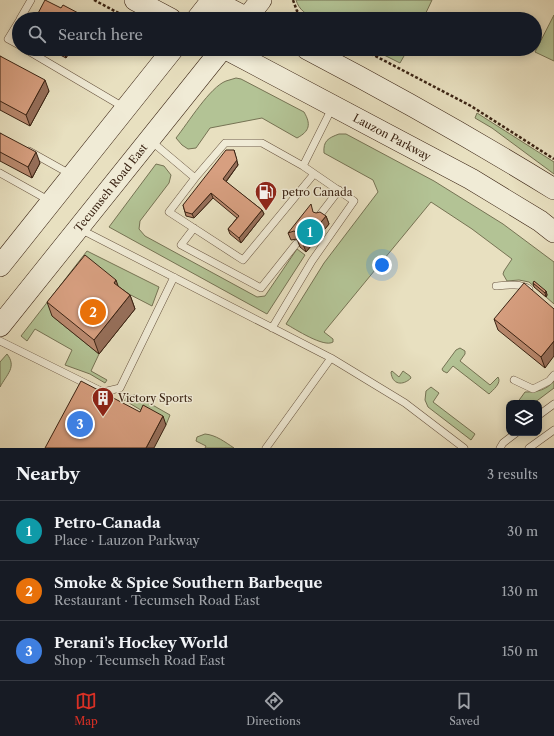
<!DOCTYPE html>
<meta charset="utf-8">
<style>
:root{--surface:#171b24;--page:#20242c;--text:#f1f3f6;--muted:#9ea1a6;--line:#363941;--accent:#d93025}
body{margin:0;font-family:"Libre Caslon Text",serif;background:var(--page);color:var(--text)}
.controls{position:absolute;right:12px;bottom:12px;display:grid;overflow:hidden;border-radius:8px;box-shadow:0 2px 10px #0003}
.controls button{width:36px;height:36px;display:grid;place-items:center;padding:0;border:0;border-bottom:1px solid var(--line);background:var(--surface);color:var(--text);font:20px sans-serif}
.you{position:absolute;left:382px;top:265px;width:14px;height:14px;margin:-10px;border:3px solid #fff;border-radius:50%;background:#1a73e8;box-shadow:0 0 0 6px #1a73e833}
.badge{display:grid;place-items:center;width:26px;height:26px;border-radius:50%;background:var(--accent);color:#fff;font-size:13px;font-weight:700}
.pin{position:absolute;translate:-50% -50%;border:2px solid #fff;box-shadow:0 1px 4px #0006}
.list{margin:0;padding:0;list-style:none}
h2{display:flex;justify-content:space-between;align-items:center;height:52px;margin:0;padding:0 16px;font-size:17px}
h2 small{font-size:13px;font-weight:400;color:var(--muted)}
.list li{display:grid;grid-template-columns:26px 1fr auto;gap:12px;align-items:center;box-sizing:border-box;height:60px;padding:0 16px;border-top:1px solid var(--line)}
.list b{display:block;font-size:15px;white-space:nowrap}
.list p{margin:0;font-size:13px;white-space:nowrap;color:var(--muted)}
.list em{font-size:13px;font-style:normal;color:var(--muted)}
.icon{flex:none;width:22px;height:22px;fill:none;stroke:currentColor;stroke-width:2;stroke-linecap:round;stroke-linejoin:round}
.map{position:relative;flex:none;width:554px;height:448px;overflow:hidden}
.search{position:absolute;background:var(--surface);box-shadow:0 2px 10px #0003;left:12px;right:12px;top:12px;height:44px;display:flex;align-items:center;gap:10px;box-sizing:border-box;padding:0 14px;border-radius:22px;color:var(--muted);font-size:15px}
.sheet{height:232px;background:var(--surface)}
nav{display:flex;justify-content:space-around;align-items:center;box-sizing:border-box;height:56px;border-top:1px solid var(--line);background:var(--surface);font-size:11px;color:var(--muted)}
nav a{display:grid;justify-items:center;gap:2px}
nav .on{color:var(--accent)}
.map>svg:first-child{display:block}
.grass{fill:#b3c395;stroke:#767354}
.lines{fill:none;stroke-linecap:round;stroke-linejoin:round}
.lane-casing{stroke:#66523e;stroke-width:8}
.secondary-casing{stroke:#3a2313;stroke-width:22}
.path{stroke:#3a2313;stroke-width:2.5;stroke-dasharray:3 2;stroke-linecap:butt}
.lane{stroke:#f0ebd6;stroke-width:7}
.secondary{stroke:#f0ebd6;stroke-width:21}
.wall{fill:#b9896e;stroke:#3a2313}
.shaded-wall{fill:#966f5a;stroke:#3a2313}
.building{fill:#d79f80;stroke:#3a2313}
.labels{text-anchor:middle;stroke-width:3;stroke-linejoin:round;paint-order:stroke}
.street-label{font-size:11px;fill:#3a2313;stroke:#f0ebd6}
.poi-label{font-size:11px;fill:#3a2313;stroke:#f0ebd6;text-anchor:start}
</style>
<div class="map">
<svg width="554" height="448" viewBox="0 0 554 448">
<rect width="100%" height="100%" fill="#e8e0c0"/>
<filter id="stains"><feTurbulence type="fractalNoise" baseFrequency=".005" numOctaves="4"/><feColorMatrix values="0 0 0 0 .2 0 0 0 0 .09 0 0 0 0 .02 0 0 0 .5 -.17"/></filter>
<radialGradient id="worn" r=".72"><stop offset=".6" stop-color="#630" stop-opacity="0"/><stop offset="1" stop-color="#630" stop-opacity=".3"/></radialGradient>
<!-- grass -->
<path class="grass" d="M 296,0 L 432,0 L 423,19 L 315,19 C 306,14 299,10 296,0 Z
M 554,15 L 554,61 L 535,52 Z
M 372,49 L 408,49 L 400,63 Z
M 236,78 L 241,79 L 304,112 C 311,124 310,131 297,138 L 262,118 L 210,128 L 196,148 L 188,149 L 182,145 L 176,138 C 188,123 210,87 226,81 C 229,80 233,79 236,78 Z
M 477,113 L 554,162 L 554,174 L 492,128 L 475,118 Z
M 339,134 L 346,134 L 434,181 L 503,224 L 554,262 L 554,304 L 529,282 L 519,280 L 507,281 L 503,274 L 504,271 L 512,259 L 472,229 L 431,202 L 324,332 L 333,339 L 333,342 C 324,348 295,329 286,324 L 324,263 L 378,192 L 373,180 L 324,153 C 323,141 328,138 339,134 Z
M 156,164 L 164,166 L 171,175 L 169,183 L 140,221 L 139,229 L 145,236 L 257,297 L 265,296 L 297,249 L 305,255 L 267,314 L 109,227 Z
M 87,251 L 159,287 L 152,306 L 123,291 L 52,316 L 99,354 L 91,371 L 107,380 L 105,383 L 90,374 L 65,365 L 72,350 L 35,329 L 27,341 L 21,336 Z
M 460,348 L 465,351 L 465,354 L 460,361 L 490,385 L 498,377 C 502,383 493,390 489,394 L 453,366 L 447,373 L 443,371 L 442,369 L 456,350 Z
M 7,354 C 17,367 7,374 0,387 L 0,362 Z
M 392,371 L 399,377 L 403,371 L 410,376 L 411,378 C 403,386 392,385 391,372 Z
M 554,381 L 554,388 L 534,403 L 517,403 L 525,392 C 538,392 546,390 554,381 Z
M 431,387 L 439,393 L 433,402 L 475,434 L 471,440 L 428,407 L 425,400 L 426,391 Z
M 135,395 L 170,415 L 166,425 L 119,397 Z
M 205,434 C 216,435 225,442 234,448 L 205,448 L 206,446 L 196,441 L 197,437 Z"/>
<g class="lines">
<!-- lane casing -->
<g class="lane-casing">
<path id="lane" d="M 20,19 L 31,0
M 19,21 L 8,39 L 19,45
M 25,49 L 125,108
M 151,141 L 195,178 L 225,143 L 262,143 L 303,166
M 29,151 L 70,174
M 0,173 L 50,201
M 195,178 L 169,212 L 243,260 L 314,174
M 319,216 L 339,190
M 194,228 L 181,245 L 261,288 L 296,244
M 80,229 L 331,358 L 405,403 L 464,448
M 496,286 C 507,285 520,283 529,289
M 272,328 L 312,261 L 354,201 L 303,166 L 332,108
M 0,341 L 103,392 L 120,388 L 174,277
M 514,380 L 533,389 L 549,381 L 554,375
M 539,415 L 554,404
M 266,448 L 331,358
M 500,448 L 503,443 L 516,433
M 529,448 L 554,430"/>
</g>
<!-- secondary casing -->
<g class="secondary-casing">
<g id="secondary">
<path d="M 135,0 L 171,19"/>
<path d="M 212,0 L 249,19"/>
<path d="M 197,19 L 212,0"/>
<path d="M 246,19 L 261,0"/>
<path id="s1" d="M 226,49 L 471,179 L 540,221 L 554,232"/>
<path d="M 307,49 C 391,93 473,139 554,189"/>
<path d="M 0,266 L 173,49"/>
<path id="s2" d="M 0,326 L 222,49"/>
</g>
</g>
<!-- path -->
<path class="path" d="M 94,0 L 126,17
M 293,0 L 297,11 L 307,19
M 362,49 L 471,106 L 554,159"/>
<!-- lane -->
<use href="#lane" class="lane"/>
<!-- secondary -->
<use href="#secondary" class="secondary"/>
</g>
<!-- wall -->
<path class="wall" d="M 49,49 L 71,49 L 66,58 Z
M 0,56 L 49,91 L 30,126 L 0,110 Z
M 0,133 L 40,163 L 32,178 L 0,161 Z
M 235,155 L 238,165 L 226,182 L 262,210 L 264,214 L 241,243 L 230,234 L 228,229 L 237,218 L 213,198 L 194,218 L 186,216 L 183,205 Z
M 314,213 L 326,216 L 329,224 L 306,252 L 300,247 L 297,239 L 291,240 L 288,233 Z
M 533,283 L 546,291 L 547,295 L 546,297 L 534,287 Z
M 119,287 L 130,295 L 135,309 L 99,354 L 52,316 L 47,302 Z
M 554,309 L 545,368 L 498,330 L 494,319 Z"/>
<!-- shaded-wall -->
<path class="shaded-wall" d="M 82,15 L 83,19 L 79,19 Z
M 63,49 L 71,49 L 66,58 Z
M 45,80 L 49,91 L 30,126 L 26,115 Z
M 234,150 L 238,165 L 224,184 L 223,179 Z
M 36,152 L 40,163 L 32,178 L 28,167 Z
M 211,193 L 213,198 L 194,218 L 192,214 Z
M 262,210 L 264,214 L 241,243 L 239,238 Z
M 326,216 L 329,224 L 306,252 L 303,244 Z
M 116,280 L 121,294 L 114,283 Z
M 546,291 L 547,295 L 546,297 L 545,293 Z
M 130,295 L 135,309 L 99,354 L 94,340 Z
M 554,341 L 554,356 L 545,368 L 541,357 Z
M 163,416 L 166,425 L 154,448 L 146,448 Z"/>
<!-- building -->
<path class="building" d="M 45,0 L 61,8 L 63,5 L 82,15 L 79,19 L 35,19 Z
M 0,56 L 45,80 L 26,115 L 0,101 Z
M 0,133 L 36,152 L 28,167 L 0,152 Z
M 226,150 L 234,150 L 237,160 L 223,179 L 262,210 L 239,238 L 228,229 L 239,216 L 211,193 L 192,214 L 185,212 L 183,205 Z
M 311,204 L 313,212 L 316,213 L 320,212 L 326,216 L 303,244 L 297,240 L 298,237 L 297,233 L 294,231 L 288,233 Z
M 85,255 L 116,280 L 114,283 L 130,295 L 94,340 L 47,302 Z
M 534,281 L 546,291 L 545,293 L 533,283 Z
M 524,283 L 554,309 L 554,341 L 541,357 L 494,319 Z
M 81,381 L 140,412 L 143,405 L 163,416 L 146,448 L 45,448 Z"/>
<!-- icons -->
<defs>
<g id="fuel-pin" transform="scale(1.15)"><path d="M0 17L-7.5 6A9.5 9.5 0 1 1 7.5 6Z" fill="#8f2418" stroke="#f0ebd6"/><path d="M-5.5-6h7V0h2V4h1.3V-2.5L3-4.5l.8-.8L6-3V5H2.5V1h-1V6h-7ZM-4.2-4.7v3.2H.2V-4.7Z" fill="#fff"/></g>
<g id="building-pin" transform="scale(1.15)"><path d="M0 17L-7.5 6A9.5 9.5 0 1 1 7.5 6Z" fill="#8f2418" stroke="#f0ebd6"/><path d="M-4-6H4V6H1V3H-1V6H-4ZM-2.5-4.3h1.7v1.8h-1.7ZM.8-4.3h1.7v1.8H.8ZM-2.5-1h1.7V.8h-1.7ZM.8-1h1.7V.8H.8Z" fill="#fff"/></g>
</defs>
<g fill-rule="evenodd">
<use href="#fuel-pin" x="266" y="192"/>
<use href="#building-pin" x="103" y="398"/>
</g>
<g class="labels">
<!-- street labels -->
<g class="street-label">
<text dy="4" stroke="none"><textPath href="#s1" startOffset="188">Lauzon Parkway</textPath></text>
<text dy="4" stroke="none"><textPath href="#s2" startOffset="177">Tecumseh Road East</textPath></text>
</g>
<!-- poi labels -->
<g class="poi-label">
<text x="282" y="196">petro Canada</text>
<text x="118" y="402">Victory Sports</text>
</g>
</g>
<rect width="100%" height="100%" filter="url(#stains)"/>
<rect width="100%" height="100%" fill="url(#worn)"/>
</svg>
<div class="controls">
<button><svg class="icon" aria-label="layers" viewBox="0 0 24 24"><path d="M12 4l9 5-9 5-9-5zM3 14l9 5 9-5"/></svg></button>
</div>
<div class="you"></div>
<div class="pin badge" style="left:310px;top:232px;background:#0f9aa8">1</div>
<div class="pin badge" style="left:93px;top:312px;background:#e8710a">2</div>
<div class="pin badge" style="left:80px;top:424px;background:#3f7fe0">3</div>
<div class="search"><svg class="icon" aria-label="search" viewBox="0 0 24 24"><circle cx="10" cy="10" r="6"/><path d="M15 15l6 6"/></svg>Search here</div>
</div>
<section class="sheet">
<h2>Nearby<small>3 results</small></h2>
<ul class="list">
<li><span class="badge" style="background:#0f9aa8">1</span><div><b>Petro-Canada</b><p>Place · Lauzon Parkway</p></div><em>30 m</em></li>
<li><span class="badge" style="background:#e8710a">2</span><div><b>Smoke &amp; Spice Southern Barbeque</b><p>Restaurant · Tecumseh Road East</p></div><em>130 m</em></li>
<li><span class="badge" style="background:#3f7fe0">3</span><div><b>Perani's Hockey World</b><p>Shop · Tecumseh Road East</p></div><em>150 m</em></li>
</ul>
</section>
<nav>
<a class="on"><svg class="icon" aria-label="map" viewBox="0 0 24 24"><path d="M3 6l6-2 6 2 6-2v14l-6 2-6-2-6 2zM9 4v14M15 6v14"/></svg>Map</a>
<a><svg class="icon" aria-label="directions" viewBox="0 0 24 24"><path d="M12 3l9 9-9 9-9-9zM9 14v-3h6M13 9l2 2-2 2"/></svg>Directions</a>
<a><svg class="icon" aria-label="saved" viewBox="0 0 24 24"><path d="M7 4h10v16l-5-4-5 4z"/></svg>Saved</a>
</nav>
